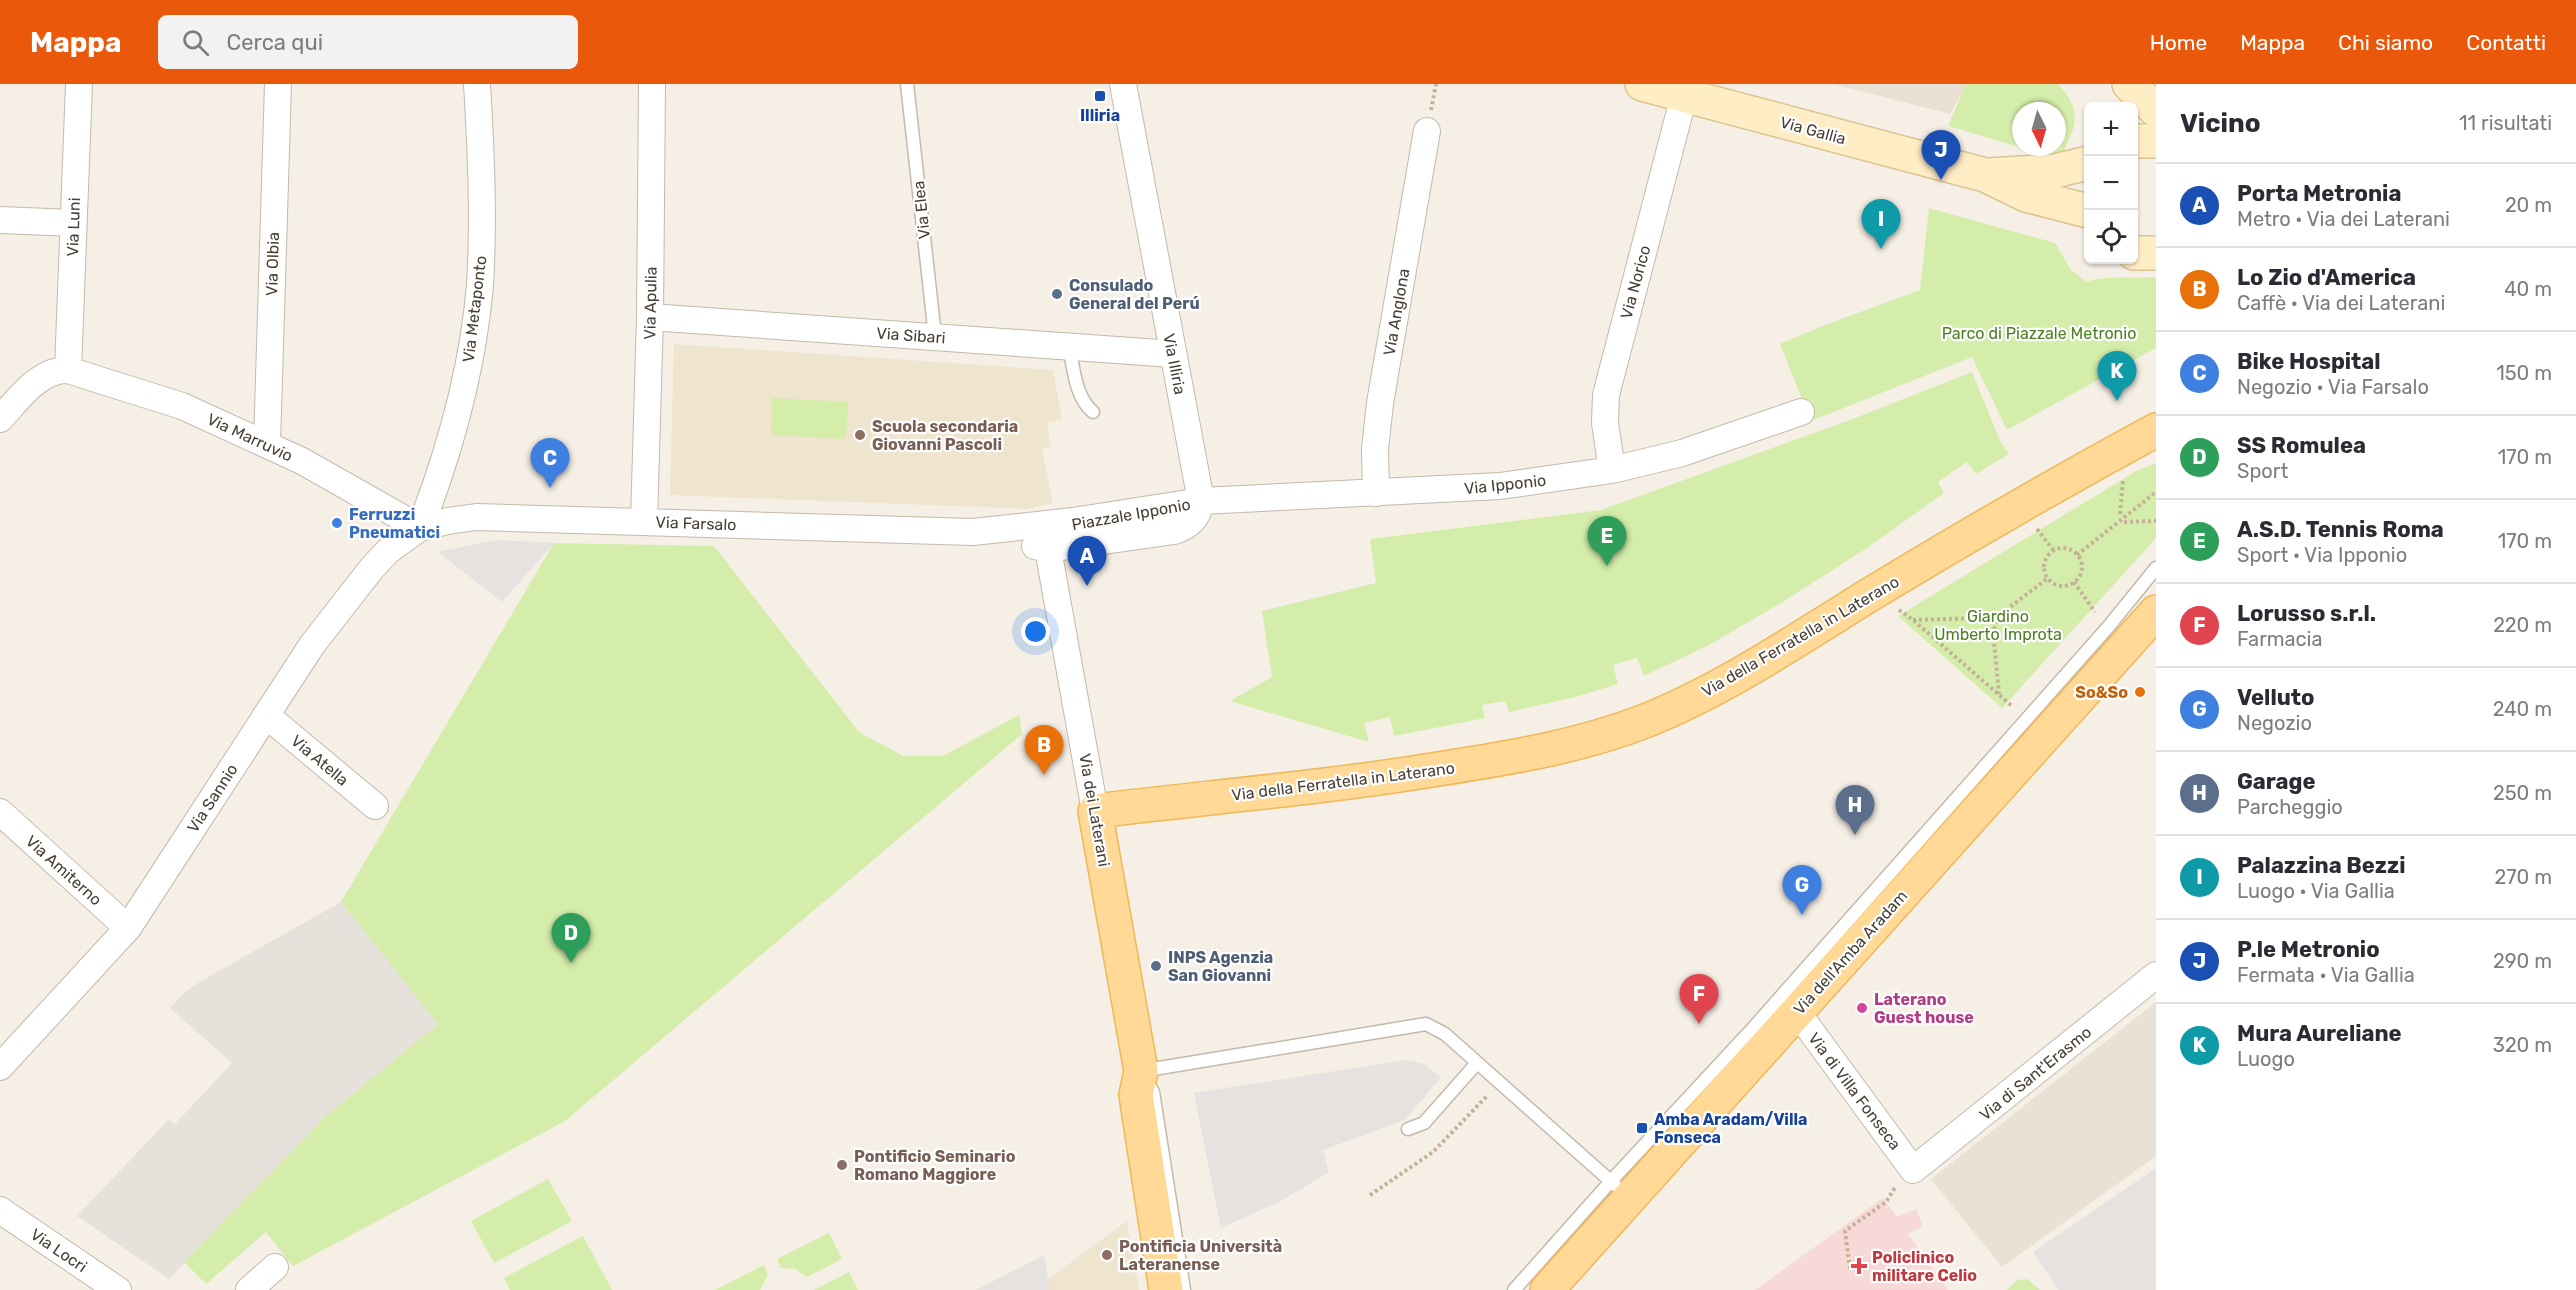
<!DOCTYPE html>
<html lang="it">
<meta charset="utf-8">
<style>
:root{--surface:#fff;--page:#f2f2f3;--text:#2b2b33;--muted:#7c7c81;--line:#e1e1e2;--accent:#ea580c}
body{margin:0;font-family:Rubik,sans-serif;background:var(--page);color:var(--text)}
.controls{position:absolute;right:18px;top:18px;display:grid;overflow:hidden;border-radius:9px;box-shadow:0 2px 4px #0004}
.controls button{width:54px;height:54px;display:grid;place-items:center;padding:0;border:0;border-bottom:2px solid var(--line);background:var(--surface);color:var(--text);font:30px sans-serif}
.compass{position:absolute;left:2012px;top:18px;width:54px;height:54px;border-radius:50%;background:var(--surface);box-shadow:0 2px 4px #0004;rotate:175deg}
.you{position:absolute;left:1036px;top:548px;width:21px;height:21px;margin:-15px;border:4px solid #fff;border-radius:50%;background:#1a73e8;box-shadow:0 0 0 9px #1a73e833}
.badge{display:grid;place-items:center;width:39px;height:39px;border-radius:50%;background:var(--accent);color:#fff;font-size:20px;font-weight:700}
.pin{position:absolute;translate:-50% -50px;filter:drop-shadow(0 2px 3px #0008)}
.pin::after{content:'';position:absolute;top:32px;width:21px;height:18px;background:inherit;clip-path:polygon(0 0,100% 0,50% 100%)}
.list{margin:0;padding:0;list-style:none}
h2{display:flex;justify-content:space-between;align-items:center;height:78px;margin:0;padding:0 24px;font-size:26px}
h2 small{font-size:20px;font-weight:400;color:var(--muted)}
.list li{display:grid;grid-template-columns:39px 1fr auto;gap:18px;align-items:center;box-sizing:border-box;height:84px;padding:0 24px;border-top:2px solid var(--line)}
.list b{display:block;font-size:22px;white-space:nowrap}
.list p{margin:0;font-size:20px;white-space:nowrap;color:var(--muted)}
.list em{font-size:20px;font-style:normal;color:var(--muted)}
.icon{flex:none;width:33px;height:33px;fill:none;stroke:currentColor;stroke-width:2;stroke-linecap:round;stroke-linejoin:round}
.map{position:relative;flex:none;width:2156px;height:1206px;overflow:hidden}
header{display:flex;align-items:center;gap:36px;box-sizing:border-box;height:84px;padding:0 30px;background:var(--accent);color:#fff}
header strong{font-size:28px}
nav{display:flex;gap:33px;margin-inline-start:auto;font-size:21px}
.search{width:420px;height:54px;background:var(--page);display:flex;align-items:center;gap:15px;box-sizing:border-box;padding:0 21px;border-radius:9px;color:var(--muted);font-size:22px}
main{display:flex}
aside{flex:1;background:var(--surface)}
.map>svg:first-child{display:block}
.residential{fill:#e9e1d3}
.industrial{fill:#e7e1db}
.education{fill:#efe4ce}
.medical{fill:#f7dad8}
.green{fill:#d4edaa;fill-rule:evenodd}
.parking{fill:#e5e2df}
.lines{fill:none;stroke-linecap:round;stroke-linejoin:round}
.lane-casing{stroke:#c4b9aa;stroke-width:15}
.street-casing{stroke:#c4b9aa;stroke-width:28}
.secondary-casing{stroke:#ddc493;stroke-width:36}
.primary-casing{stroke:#f0b759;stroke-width:36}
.path{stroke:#c5b197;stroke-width:4;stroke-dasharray:3 3;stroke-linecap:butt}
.lane{stroke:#fff;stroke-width:12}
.street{stroke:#fff;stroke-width:26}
.secondary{stroke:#ffedc6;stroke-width:33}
.primary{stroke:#ffd995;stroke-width:33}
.transit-dot{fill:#1a4fb4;stroke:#fff;stroke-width:2}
.service-dot{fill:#5c6f8a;stroke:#fff;stroke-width:2}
.education-dot{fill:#8d6e63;stroke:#fff;stroke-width:2}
.shop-dot{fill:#3f7fe0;stroke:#fff;stroke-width:2}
.food-dot{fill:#e8710a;stroke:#fff;stroke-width:2}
.hotel-dot{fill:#d1479c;stroke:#fff;stroke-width:2}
.health-dot{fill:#e0444e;stroke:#fff;stroke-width:2}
.labels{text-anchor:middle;stroke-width:4.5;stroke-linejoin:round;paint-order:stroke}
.transit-label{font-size:16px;font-weight:bold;fill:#164399;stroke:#fff}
.street-label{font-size:16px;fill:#483f34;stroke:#fff}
.service-label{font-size:16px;font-weight:bold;fill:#4e5e75;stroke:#fff;text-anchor:start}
.park-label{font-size:16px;fill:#4d8121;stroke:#fff}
.education-label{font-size:16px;font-weight:bold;fill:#785e54;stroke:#fff;text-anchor:start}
.shop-label{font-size:16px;font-weight:bold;fill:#366cbe;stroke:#fff;text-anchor:start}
.food-label{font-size:16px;font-weight:bold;fill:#c56008;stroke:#fff;text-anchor:end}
.hotel-label{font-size:16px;font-weight:bold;fill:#b23c85;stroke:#fff;text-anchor:start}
.health-label{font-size:16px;font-weight:bold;fill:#be3a42;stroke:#fff;text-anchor:start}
</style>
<header>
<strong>Mappa</strong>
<div class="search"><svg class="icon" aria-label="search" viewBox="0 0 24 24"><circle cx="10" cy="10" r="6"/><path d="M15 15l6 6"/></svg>Cerca qui</div>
<nav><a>Home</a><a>Mappa</a><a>Chi siamo</a><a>Contatti</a></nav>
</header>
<main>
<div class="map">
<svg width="2156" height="1206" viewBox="0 0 2156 1206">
<rect width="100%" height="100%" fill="#f5efe6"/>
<!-- residential -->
<path class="residential" d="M 1833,0 L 1967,0 L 1950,30 Z
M 2156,918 L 2156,1072 L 2002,1183 L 1931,1095 Z"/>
<!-- industrial -->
<path class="industrial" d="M 341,818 L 439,940 L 325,1033 L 169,1195 L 77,1132 L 169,1035 L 175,1040 L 232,979 L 170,924 L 186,907 L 201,897 Z"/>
<!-- education -->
<path class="education" d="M 674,260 L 1053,286 L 1062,335 L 1047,339 L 1051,363 L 1042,365 L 1053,419 L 1028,425 L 670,411 Z
M 1127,1137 L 1139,1206 L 1034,1206 Z"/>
<!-- medical -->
<path class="medical" d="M 1883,1114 L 1897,1133 L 1916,1125 L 1923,1142 L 1908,1150 L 1948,1206 L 1755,1206 Z"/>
<!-- green -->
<path class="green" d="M 1966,0 L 2058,0 C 2085,29 2075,43 2060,75 L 1948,42 ZM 2021,27 L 2057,27 L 2057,63 L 2021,63 Z
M 1929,124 L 2055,159 L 2071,186 L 2087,198 C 2106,191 2134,195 2156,193 L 2156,264 L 2007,346 L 1972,273 L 1811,337 L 1780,260 L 1825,241 L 1920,206 Z
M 1972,288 L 2001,359 L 2009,370 L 1976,390 L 1967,378 L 1938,398 L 1944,409 L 1867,464 L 1781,519 L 1709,561 L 1644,592 L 1637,574 L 1613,581 L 1618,600 L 1575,613 L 1509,628 L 1505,617 L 1482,621 L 1485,634 L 1394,652 L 1390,633 L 1364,639 L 1369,658 L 1230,617 L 1272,593 L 1262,527 L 1376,499 L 1370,455 L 1601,426 L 1850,336 Z
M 772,314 L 848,318 L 846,355 L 771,351 Z
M 2156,379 L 2156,454 L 2002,624 L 1898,532 L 2138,386 Z
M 554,459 L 714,462 L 859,648 L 903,672 L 943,672 L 1019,631 L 1022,650 L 565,1037 L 293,1182 L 266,1148 L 206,1200 L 184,1178 L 325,1033 L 438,940 L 341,818 Z
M 548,1095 L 572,1137 L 494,1179 L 471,1137 Z
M 829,1149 L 842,1175 L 807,1193 L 795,1185 L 781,1184 L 777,1175 Z
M 583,1152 L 612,1206 L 510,1206 L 504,1194 Z
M 764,1181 L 768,1191 L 760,1206 L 715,1206 Z
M 849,1188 L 858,1206 L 814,1206 Z
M 2027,1195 L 2040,1206 L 2007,1206 L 2017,1196 Z"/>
<!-- parking -->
<path class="parking" d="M 496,456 L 554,459 L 502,518 L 438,468 Z
M 1406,976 L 1424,980 L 1441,993 L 1405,1036 L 1323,1066 L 1329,1088 L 1281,1117 L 1221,1144 L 1194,1009 Z
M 2156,1084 L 2156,1206 L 2059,1206 L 2033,1168 Z
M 1044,1171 L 1050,1206 L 976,1206 Z"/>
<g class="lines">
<!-- lane casing -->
<g class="lane-casing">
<path id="lane" d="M 907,0 L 935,252
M 1069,263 C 1074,285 1075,313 1093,328
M 1408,1045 L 1424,1039 L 1477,979
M 1184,1206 L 1153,1008 L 1141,987 L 1426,940 L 1445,950 L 1615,1101
M 1514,1206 L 1611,1097 L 1754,943 L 2109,542 L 2156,484"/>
</g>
<!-- street casing -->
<g class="street-casing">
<path id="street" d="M 0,136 L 73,139
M 650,233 L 1173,270
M 68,286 L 79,0
M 0,335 C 18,316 39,285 68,286 L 182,322 L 302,377 L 420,444
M 267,360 L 278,0
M 1612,386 L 1605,339 L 1606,311 L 1687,0
M 1376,409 L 1375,365 L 1380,319 L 1427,47
M 644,437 L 650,233 L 652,0
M 420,444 C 450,367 473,283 480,201 C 484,134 481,67 477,0
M 1035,462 L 1048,465 L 1174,447 C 1190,442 1198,434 1201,417 L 1123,0
M 266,631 L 375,722
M 1095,727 L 1048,465 C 1052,450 1059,443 1073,437 L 1201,417 L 1500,402 L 1612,386 L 1682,369 L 1801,328
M 0,728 L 128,844
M 1797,928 L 1913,1086 L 2156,891
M 0,983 L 128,844 L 312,561 L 372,484 L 388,467 L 420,444 L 448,437 L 476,433 L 973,448 L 1073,437
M 0,1126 L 118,1206
M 249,1206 L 275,1183"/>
</g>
<!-- secondary casing -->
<g class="secondary-casing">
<path id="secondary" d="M 1642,0 L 1985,91 L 2026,111 L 2088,127
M 2129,0 L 2156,26
M 2134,57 L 2156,57
M 1989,91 L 2055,87 L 2088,79
M 2134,169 L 2156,169"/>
</g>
<!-- primary casing -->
<g class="primary-casing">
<path id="primary" d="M 1166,1206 L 1136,1011 L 1141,987 L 1095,727 C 1209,713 1324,704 1438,685 C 1509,674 1578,663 1645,637 C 1725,605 1798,555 1871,510 C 1965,453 2060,398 2156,346
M 1547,1206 L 2156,528"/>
</g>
<!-- path -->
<path class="path" d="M 1431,26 L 1436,0
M 2120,430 L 2123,395
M 2124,438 L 2156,437
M 2037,445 L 2054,467
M2044 483a19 19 0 1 1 38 0a19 19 0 1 1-38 0Z
M 2077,471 L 2156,408
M 2074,498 L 2095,528
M 1899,526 L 1913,536 L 2013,623
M 2001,530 L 2048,494
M 1913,536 L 1982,534 L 2001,530 L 1993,547 L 1999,610
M 1370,1111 L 1433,1068 L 1488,1011
M 1850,1185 L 1845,1147 L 1886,1118 L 1896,1102"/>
<!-- lane -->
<use href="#lane" class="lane"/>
<!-- street -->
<use href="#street" class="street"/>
<!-- secondary -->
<use href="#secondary" class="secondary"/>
<!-- primary -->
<use href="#primary" class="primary"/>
</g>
<!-- markers -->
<g class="transit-dot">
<rect x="1094" y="6" width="12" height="12" rx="3"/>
<rect x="1636" y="1038" width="12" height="12" rx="3"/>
</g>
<g class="service-dot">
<circle cx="1057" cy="210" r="6"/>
<circle cx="1156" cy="882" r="6"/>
</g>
<g class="education-dot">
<circle cx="860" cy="351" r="6"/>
<circle cx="842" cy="1081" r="6"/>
<circle cx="1107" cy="1171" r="6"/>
</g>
<circle class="shop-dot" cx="337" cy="439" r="6"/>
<circle class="food-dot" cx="2140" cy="608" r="6"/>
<circle class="hotel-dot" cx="1862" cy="924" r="6"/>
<path class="health-dot" d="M1856 1173h6v6h6v6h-6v6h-6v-6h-6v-6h6z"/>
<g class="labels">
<!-- transit labels -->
<g class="transit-label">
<text x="1100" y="37">Illiria</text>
<text x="1654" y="1041" text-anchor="start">Amba Aradam/Villa<tspan x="1654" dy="18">Fonseca</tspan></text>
</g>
<!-- street labels -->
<g class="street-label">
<text transform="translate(1813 46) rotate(15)" y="6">Via Gallia</text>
<text transform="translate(921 126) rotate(-96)" y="6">Via Elea</text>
<text transform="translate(73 143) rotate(-88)" y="6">Via Luni</text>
<text transform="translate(272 180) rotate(-88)" y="6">Via Olbia</text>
<text transform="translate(1635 198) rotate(-75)" y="6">Via Norico</text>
<text transform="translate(650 219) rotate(-89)" y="6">Via Apulia</text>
<text transform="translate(474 225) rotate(-83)" y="6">Via Metaponto</text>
<text transform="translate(1396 228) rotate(-80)" y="6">Via Anglona</text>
<text transform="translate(911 251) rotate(4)" y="6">Via Sibari</text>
<text transform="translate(1175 280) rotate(79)" y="6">Via Illiria</text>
<text transform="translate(250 353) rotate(25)" y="6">Via Marruvio</text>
<text transform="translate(1505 400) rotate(-6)" y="6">Via Ipponio</text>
<text transform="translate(1131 430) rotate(-10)" y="6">Piazzale Ipponio</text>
<text transform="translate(696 439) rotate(2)" y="6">Via Farsalo</text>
<text transform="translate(1800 552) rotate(-30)" y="6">Via della Ferratella in Laterano</text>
<text transform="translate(320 676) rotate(40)" y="6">Via Atella</text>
<text transform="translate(1343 697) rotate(-7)" y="6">Via della Ferratella in Laterano</text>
<text transform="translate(212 714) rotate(-57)" y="6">Via Sannio</text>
<text transform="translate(1095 726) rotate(80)" y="6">Via dei Laterani</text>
<text transform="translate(64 786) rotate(42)" y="6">Via Amiterno</text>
<text transform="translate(1850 868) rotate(-48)" y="6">Via dell'Amba Aradam</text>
<text transform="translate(2035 989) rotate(-39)" y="6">Via di Sant'Erasmo</text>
<text transform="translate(1855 1007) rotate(53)" y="6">Via di Villa Fonseca</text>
<text transform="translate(59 1166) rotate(34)" y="6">Via Locri</text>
</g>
<!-- service labels -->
<g class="service-label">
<text x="1069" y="207">Consulado<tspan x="1069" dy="18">General del Perú</tspan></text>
<text x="1168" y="879">INPS Agenzia<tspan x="1168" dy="18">San Giovanni</tspan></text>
</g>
<!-- park labels -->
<g class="park-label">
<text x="2039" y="255">Parco di Piazzale Metronio</text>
<text x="1998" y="538">Giardino<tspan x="1998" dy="18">Umberto Improta</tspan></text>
</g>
<!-- education labels -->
<g class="education-label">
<text x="872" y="348">Scuola secondaria<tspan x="872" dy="18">Giovanni Pascoli</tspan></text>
<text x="854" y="1078">Pontificio Seminario<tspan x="854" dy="18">Romano Maggiore</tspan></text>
<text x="1119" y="1168">Pontificia Università<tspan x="1119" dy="18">Lateranense</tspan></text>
</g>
<!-- shop labels -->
<g class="shop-label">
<text x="349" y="436">Ferruzzi<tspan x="349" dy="18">Pneumatici</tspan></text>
</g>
<!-- food labels -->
<g class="food-label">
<text x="2128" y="614">So&amp;So</text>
</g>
<!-- hotel labels -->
<g class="hotel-label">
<text x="1874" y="921">Laterano<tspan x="1874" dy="18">Guest house</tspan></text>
</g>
<!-- health labels -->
<g class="health-label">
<text x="1872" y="1179">Policlinico<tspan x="1872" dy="18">militare Celio</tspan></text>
</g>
</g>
</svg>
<div class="controls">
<button>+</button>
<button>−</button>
<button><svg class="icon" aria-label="locate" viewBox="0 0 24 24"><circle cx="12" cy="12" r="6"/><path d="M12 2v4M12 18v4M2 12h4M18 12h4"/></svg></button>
</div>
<svg class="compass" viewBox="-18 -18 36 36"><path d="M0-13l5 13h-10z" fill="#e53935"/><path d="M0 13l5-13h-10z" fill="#7c7c81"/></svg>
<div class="you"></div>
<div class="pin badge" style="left:1087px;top:502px;background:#1a4fb4">A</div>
<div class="pin badge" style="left:1044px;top:691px;background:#e8710a">B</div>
<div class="pin badge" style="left:550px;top:404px;background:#3f7fe0">C</div>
<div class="pin badge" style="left:571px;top:879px;background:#2e9e5b">D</div>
<div class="pin badge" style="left:1607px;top:482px;background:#2e9e5b">E</div>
<div class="pin badge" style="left:1699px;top:940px;background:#e0444e">F</div>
<div class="pin badge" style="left:1802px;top:831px;background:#3f7fe0">G</div>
<div class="pin badge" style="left:1855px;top:751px;background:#5c6f8a">H</div>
<div class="pin badge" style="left:1881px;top:165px;background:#0f9aa8">I</div>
<div class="pin badge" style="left:1941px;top:96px;background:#1a4fb4">J</div>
<div class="pin badge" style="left:2117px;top:317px;background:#0f9aa8">K</div>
</div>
<aside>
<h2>Vicino<small>11 risultati</small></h2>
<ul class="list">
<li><span class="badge" style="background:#1a4fb4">A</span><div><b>Porta Metronia</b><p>Metro · Via dei Laterani</p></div><em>20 m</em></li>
<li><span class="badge" style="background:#e8710a">B</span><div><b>Lo Zio d'America</b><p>Caffè · Via dei Laterani</p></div><em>40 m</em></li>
<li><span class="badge" style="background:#3f7fe0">C</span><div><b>Bike Hospital</b><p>Negozio · Via Farsalo</p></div><em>150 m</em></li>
<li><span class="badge" style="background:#2e9e5b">D</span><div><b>SS Romulea</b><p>Sport</p></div><em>170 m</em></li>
<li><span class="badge" style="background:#2e9e5b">E</span><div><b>A.S.D. Tennis Roma</b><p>Sport · Via Ipponio</p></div><em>170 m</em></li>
<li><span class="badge" style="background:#e0444e">F</span><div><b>Lorusso s.r.l.</b><p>Farmacia</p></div><em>220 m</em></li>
<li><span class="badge" style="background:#3f7fe0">G</span><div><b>Velluto</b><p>Negozio</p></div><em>240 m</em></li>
<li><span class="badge" style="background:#5c6f8a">H</span><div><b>Garage</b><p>Parcheggio</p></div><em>250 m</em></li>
<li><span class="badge" style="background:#0f9aa8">I</span><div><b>Palazzina Bezzi</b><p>Luogo · Via Gallia</p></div><em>270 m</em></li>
<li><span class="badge" style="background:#1a4fb4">J</span><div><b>P.le Metronio</b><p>Fermata · Via Gallia</p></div><em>290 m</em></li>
<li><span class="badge" style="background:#0f9aa8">K</span><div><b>Mura Aureliane</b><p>Luogo</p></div><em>320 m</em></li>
</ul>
</aside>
</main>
